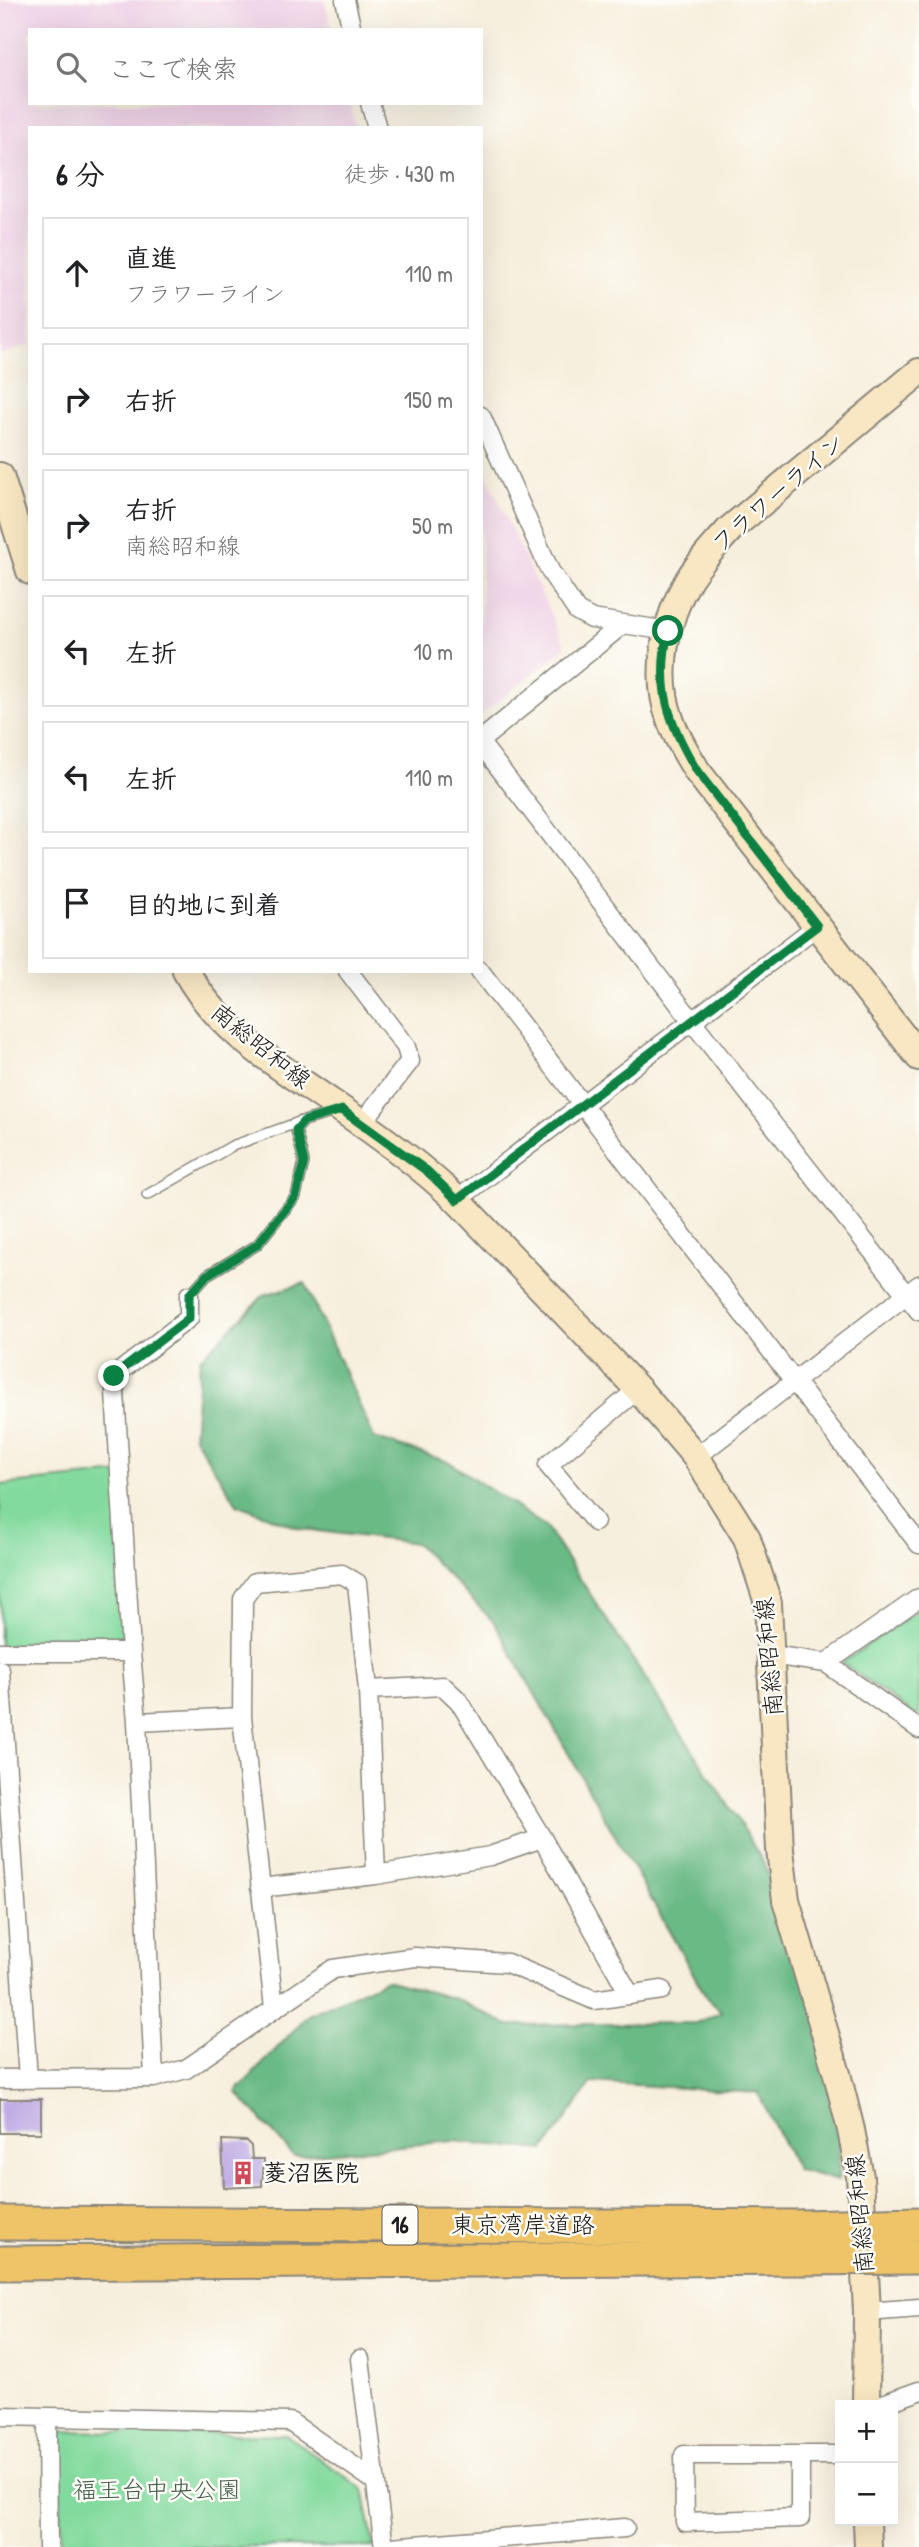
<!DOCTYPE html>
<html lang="ja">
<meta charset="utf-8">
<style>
:root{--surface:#fff;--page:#f6f6f6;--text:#202124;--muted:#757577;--line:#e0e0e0}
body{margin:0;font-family:"Patrick Hand","Klee One",sans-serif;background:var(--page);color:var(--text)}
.controls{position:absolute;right:21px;bottom:21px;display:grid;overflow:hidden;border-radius:0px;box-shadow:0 7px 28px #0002}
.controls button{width:63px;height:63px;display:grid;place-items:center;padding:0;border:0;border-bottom:2px solid var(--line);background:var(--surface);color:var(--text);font:35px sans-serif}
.stop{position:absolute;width:21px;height:21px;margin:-16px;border:5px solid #0b8043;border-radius:50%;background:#fff}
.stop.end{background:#0b8043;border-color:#fff;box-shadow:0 2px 7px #0008}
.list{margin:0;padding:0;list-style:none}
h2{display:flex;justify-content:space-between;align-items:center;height:91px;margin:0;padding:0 28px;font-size:30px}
h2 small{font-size:23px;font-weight:400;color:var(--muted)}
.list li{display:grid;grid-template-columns:46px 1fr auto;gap:21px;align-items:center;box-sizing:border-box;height:112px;margin:0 14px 14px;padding:0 14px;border:2px solid var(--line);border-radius:0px}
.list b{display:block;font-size:26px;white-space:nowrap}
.list p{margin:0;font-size:23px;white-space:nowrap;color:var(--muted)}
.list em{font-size:23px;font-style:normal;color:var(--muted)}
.icon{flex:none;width:38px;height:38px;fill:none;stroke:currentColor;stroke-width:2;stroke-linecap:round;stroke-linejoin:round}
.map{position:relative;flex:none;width:919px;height:2547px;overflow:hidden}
.search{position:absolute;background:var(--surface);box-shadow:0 7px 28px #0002;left:28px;top:28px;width:455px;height:77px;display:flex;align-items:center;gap:18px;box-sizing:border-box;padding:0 24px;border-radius:0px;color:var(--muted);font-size:26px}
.panel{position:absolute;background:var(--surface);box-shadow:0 7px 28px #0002;left:28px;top:126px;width:455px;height:847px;border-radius:0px}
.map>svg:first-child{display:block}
.built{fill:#efd0e6}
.green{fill:#83da9e;stroke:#507b5d;stroke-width:2}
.forest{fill:#6aba85;stroke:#436b50;stroke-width:2}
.building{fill:#c0ade5}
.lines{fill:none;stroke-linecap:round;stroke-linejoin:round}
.lane-casing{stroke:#8a867c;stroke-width:12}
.street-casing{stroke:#8a867c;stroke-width:21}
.secondary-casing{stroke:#8a867c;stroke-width:30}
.highway-casing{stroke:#8a867c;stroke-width:37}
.lane{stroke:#fff;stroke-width:9}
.street{stroke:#fff;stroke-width:18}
.secondary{stroke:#f9e7c3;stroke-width:26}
.highway{stroke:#efc469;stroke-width:33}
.highway-bridge-casing{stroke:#8a867c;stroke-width:37;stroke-linecap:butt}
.highway-bridge{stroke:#efc469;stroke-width:33}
.route{stroke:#0b8043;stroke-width:9}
.labels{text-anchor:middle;stroke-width:5;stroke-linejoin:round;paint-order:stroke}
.shield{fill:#fdfcf7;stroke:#605f5e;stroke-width:2}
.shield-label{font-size:23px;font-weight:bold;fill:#1c1c1c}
.street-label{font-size:24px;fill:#1c1c1c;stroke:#fdfcf7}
.poi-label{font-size:24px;font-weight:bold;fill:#1c1c1c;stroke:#fdfcf7;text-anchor:start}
.park-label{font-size:24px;fill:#405e4a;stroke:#fdfcf7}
</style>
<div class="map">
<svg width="919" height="2547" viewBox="0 0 919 2547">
<rect width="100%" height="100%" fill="#fdfcf7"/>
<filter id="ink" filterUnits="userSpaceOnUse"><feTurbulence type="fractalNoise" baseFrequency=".0143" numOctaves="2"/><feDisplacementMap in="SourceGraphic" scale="14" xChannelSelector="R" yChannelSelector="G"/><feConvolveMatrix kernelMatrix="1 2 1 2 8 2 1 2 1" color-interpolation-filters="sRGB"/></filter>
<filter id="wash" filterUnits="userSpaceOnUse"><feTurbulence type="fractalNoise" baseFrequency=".00686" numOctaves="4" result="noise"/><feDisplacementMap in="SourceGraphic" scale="28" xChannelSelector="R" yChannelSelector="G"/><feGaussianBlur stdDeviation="1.57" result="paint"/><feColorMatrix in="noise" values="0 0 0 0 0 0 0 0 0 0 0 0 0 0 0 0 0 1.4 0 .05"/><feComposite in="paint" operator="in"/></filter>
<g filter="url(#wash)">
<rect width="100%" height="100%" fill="#f7efdd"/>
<!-- built -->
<path class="built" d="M 0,0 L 324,0 L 332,30 L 30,30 L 30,103 L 350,103 L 356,128 L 30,128 L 30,345 L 0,355 Z
M 481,463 L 566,647 L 481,715 Z"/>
<!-- green -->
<path class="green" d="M 120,1473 L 131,1652 L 0,1652 L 0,1485 Z
M 919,1609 L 919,1718 L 842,1663 Z
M 60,2431 L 286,2435 L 363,2489 L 374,2547 L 61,2547 Z"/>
<!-- forest -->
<path class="forest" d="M 305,1283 L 374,1438 L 449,1462 L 546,1527 L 735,1815 L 766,1867 L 841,2091 L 838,2181 L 796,2169 L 758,2093 L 592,2082 L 544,2150 L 453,2141 L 294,2156 L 236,2092 L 308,2015 L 386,1980 L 456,1999 L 508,2025 L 696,2023 L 722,2012 L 707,1998 L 494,1622 L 416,1543 L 301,1529 L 237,1504 L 194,1437 L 200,1359 L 264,1295 Z"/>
<g id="blocks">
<!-- building -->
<path class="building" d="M 0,2099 L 41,2099 L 41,2133 L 0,2133 Z
M 222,2140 L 246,2141 L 251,2146 L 252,2159 L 264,2159 L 262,2186 L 224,2188 Z"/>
</g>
</g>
<g filter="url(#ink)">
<use href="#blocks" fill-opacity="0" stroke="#8a867c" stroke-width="2"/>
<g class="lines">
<!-- lane casing -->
<g class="lane-casing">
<path id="lane" d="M 147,1195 L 232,1146 L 302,1121
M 189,1295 L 207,1275 L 257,1245 L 296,1196 L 304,1162 L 296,1130 L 304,1121 L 335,1112"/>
</g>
<!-- street casing -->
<g class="street-casing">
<path id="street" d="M 345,0 L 352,30
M 370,103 L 377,128
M 481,416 L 550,571 L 577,611 L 592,619 L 668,631
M 481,740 L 623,624
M 481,744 L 692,1021 L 919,1311
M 348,971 L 406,1047 L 410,1061 L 362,1123
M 480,971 L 919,1544
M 457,1200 L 817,926
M 696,1457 L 919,1285
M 595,1522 L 548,1465 L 638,1389
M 0,1652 L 131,1652
M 771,1655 L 826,1663 L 919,1729
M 826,1663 L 919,1598
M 0,1670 L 28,2079
M 368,1690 L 443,1686 L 459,1701 L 542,1838 L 630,1995
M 137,1722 L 242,1717
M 260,1888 L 376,1875 L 490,1856 L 542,1838
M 274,2008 L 242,1717 L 243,1599 L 255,1582 L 342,1574 L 357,1583 L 368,1690 L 376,1875
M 154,2078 L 137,1722 L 131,1652 L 114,1376 L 189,1318 L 189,1295
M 0,2079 L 154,2078 L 186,2069 L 333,1969 L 415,1957 L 507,1963 L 594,2000 L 662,1990
M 867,2312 L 919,2308
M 360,2359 L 384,2547
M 880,2405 L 919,2391
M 0,2416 L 290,2422 L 375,2481
M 47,2418 L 48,2547
M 800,2455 L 800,2518 L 685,2522 L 684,2455 L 840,2455
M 390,2547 L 625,2528"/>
</g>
<!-- secondary casing -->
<g class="secondary-casing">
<path id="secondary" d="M 919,372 L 730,529 C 716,545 700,561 689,579 C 665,619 654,674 670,719 C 676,737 687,754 697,771 L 919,1057
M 0,476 L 30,571
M 186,971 C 218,1031 281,1067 335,1105 C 378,1134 420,1165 457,1200 L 638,1389 L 696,1457 L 747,1538 L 768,1603 L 780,1850 L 786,1900 L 837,2074 L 851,2130 L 860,2177 L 867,2312 L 866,2405
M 867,2521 L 868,2547"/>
</g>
<!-- highway casing -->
<g class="highway-casing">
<path id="highway" d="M 0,2223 L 800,2227
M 0,2263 L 800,2258"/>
</g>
<!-- lane -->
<use href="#lane" class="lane"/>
<!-- street -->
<use href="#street" class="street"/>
<!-- secondary -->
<use href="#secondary" class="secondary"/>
<!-- highway -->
<use href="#highway" class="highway"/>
<!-- highway-bridge casing -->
<g class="highway-bridge-casing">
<path id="highway-bridge" d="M 800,2227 L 919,2224
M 800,2258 L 919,2257"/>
</g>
<!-- highway-bridge -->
<use href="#highway-bridge" class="highway-bridge"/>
</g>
</g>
<g class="lines" filter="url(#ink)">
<!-- route -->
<path class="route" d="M 114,1376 L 189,1318 L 189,1295 L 207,1275 L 257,1245 L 296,1196 L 304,1162 L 296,1130 L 304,1121 L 342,1110 L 427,1171 L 457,1200 L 817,926 L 697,771 C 668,722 656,688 668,631"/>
</g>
<!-- icons -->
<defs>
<g id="building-bare" transform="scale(1.89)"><path d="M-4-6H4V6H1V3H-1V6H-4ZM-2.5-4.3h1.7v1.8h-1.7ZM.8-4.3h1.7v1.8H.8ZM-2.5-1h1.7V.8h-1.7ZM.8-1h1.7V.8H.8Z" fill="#d1495b" stroke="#fdfcf7" stroke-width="2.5" paint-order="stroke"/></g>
</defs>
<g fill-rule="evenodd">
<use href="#building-bare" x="243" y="2173"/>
</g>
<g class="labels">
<!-- shield labels -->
<rect class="shield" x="382.5" y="2205.5" width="35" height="39" rx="5"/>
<g class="shield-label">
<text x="400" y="2233">16</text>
</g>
<!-- street labels -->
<g class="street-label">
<text transform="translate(778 493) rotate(-41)" y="8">フラワーライン</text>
<text transform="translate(261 1046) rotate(39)" y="8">南総昭和線</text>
<text transform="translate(769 1657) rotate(-95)" y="8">南総昭和線</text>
<text transform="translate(860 2214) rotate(-95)" y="8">南総昭和線</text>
<text x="523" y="2233">東京湾岸道路</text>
</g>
<!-- poi labels -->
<g class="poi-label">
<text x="263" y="2181">菱沼医院</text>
</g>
<!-- park labels -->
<g class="park-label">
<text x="157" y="2498">福王台中央公園</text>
</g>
</g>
</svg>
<div class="controls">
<button>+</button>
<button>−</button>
</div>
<div class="stop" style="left:668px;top:631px"></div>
<div class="stop end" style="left:114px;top:1376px"></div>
<div class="search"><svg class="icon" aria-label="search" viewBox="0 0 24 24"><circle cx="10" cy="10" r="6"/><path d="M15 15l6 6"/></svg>ここで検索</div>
<section class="panel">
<h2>6 分<small>徒歩 · 430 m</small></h2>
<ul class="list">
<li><svg class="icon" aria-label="ahead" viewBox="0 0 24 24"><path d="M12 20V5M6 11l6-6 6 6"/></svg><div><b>直進</b><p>フラワーライン</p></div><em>110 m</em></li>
<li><svg class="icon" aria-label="right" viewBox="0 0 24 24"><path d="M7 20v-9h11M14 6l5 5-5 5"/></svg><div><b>右折</b></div><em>150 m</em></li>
<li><svg class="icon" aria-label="right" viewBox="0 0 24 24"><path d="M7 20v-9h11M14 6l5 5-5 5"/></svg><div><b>右折</b><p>南総昭和線</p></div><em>50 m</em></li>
<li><svg class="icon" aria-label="left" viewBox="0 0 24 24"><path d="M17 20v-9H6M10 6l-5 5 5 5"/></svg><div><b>左折</b></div><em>10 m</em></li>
<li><svg class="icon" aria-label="left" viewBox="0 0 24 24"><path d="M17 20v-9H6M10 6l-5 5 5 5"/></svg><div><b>左折</b></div><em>110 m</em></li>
<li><svg class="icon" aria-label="arrive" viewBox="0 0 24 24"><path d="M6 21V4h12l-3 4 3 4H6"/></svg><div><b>目的地に到着</b></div></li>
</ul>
</section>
</div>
